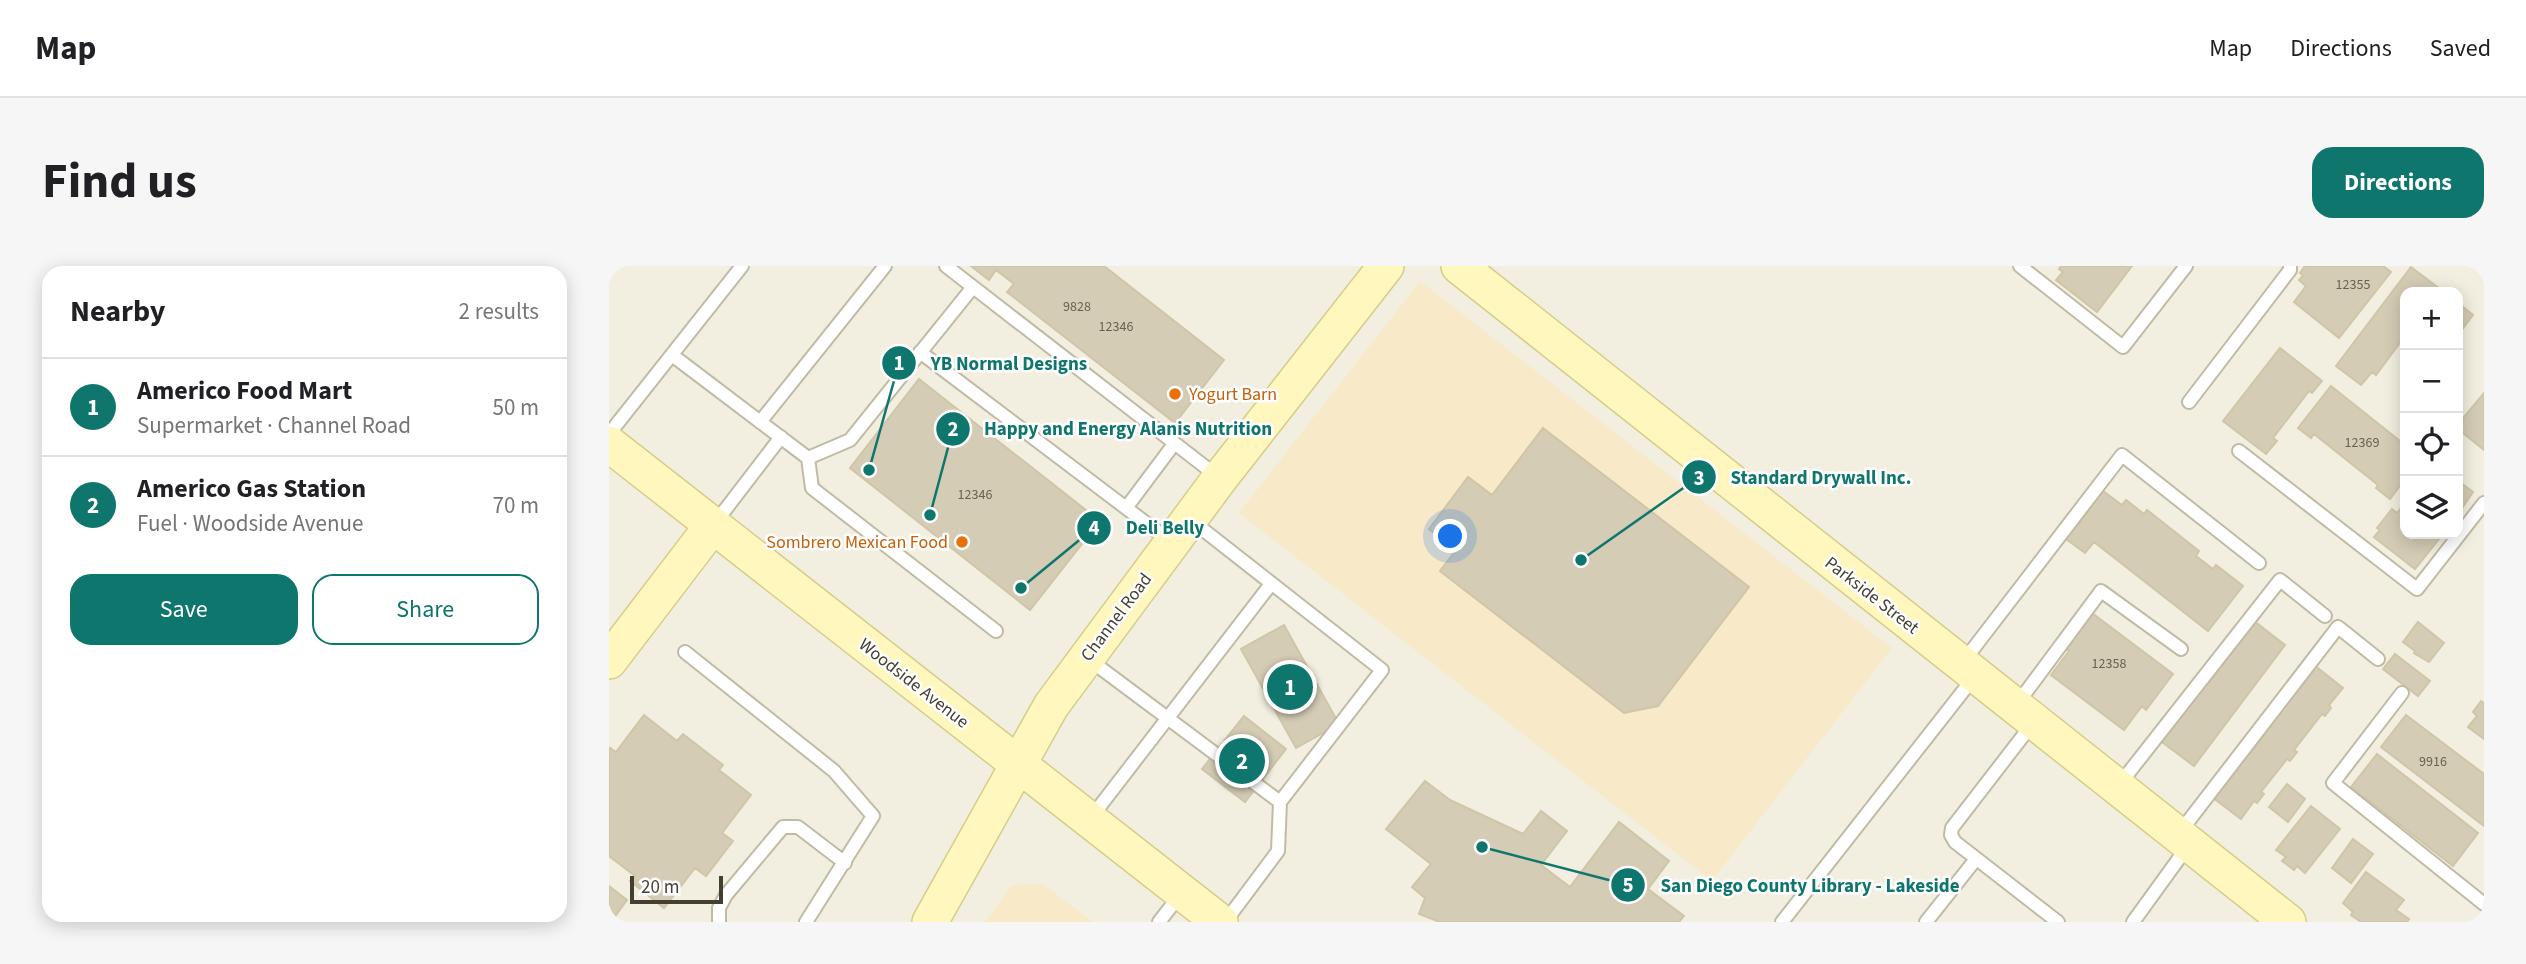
<!DOCTYPE html>
<meta charset="utf-8">
<style>
:root{--surface:#fff;--page:#f6f6f6;--text:#202124;--muted:#757577;--line:#e0e0e0;--accent:#0f766e}
body{margin:0;font-family:"Source Sans 3",sans-serif;background:var(--page);color:var(--text)}
.controls{position:absolute;right:21px;top:21px;display:grid;overflow:hidden;border-radius:14px;box-shadow:0 4px 18px #0003}
.controls button{width:63px;height:63px;display:grid;place-items:center;padding:0;border:0;border-bottom:2px solid var(--line);background:var(--surface);color:var(--text);font:35px sans-serif}
.scale{position:absolute;left:21px;bottom:18px;width:93px;box-sizing:border-box;padding-left:7px;border:4px solid #443f31;border-top:0;font-size:19px;line-height:24px;white-space:nowrap;color:#443f31;-webkit-text-stroke:5px #fff;paint-order:stroke}
.you{position:absolute;left:842px;top:271px;width:24px;height:24px;margin:-18px;border:5px solid #fff;border-radius:50%;background:#1a73e8;box-shadow:0 0 0 10px #1a73e833}
.badge{display:grid;place-items:center;width:46px;height:46px;border-radius:50%;background:var(--accent);color:#fff;font-size:23px;font-weight:700}
.pin{position:absolute;translate:-50% -50%;border:4px solid #fff;box-shadow:0 2px 7px #0006}
.list{margin:0;padding:0;list-style:none}
h2{display:flex;justify-content:space-between;align-items:center;height:91px;margin:0;padding:0 28px;font-size:30px}
h2 small{font-size:23px;font-weight:400;color:var(--muted)}
.list li{display:grid;grid-template-columns:46px 1fr auto;gap:21px;align-items:center;box-sizing:border-box;height:98px;padding:0 28px;border-top:2px solid var(--line)}
.list b{display:block;font-size:26px;white-space:nowrap}
.list p{margin:0;font-size:23px;white-space:nowrap;color:var(--muted)}
.list em{font-size:23px;font-style:normal;color:var(--muted)}
.actions{display:flex;gap:14px;padding:21px 28px}
.actions a{flex:1;padding:16px 0;border:2px solid var(--accent);border-radius:21px;text-align:center;font-size:24px;color:var(--accent)}
.actions .main{background:var(--accent);color:#fff}
.icon{flex:none;width:38px;height:38px;fill:none;stroke:currentColor;stroke-width:2;stroke-linecap:round;stroke-linejoin:round}
.map{position:relative;flex:none;width:1875px;height:656px;overflow:hidden;border-radius:21px}
header{display:flex;align-items:center;gap:42px;box-sizing:border-box;height:98px;padding:0 35px;background:var(--surface);border-bottom:2px solid var(--line)}
header strong{font-size:33px}
nav{display:flex;gap:38px;margin-inline-start:auto;font-size:24px}
.intro{display:flex;align-items:center;justify-content:space-between;box-sizing:border-box;height:168px;padding:0 42px}
h1{margin:0;font-size:49px}
.button{padding:18px 32px;border-radius:21px;background:var(--accent);color:#fff;font-size:24px;font-weight:700}
main{display:flex;gap:42px;padding:0 42px}
aside{flex:1;background:var(--surface);border-radius:21px;box-shadow:0 4px 18px #0003}
.map>svg:first-child{display:block}
.commercial{fill:#f8e9c8}
.building{fill:#d4ccb5;stroke:#d0c5a7;stroke-width:2}
.lines{fill:none;stroke-linecap:round;stroke-linejoin:round}
.lane-casing{stroke:#c1bba5;stroke-width:16}
.secondary-casing{stroke:#d7cd8a;stroke-width:38}
.lane{stroke:#fff;stroke-width:12}
.secondary{stroke:#fff7be;stroke-width:35}
.food-dot{fill:#e8710a;stroke:#fff;stroke-width:2.5}
.labels{text-anchor:middle;stroke-width:5;stroke-linejoin:round;paint-order:stroke}
.number-label{font-size:14px;fill:#686252}
.food-label{font-size:18px;fill:#c56008;stroke:#fff;text-anchor:start}
.street-label{font-size:18px;fill:#443f31;stroke:#fff}
.leader{fill:none;stroke:#0f766e;stroke-width:2.5}
.callout-dot{fill:#0f766e;stroke:#fff;stroke-width:2.5}
.mark-label{font-size:21px;text-anchor:middle;font-weight:bold;fill:#fff}
.callout-label{font-size:19px;text-anchor:middle;font-weight:bold;fill:#0f766e;stroke:#fff;stroke-width:5;stroke-linejoin:round;paint-order:stroke}
</style>
<header>
<strong>Map</strong>
<nav><a>Map</a><a>Directions</a><a>Saved</a></nav>
</header>
<div class="intro"><h1>Find us</h1><a class="button">Directions</a></div>
<main>
<aside>
<h2>Nearby<small>2 results</small></h2>
<ul class="list">
<li><span class="badge">1</span><div><b>Americo Food Mart</b><p>Supermarket · Channel Road</p></div><em>50 m</em></li>
<li><span class="badge">2</span><div><b>Americo Gas Station</b><p>Fuel · Woodside Avenue</p></div><em>70 m</em></li>
</ul>
<div class="actions"><a class="main">Save</a><a>Share</a></div>
</aside>
<div class="map">
<svg width="1875" height="656" viewBox="0 0 1875 656">
<rect width="100%" height="100%" fill="#f2efe0"/>
<!-- commercial -->
<path class="commercial" d="M 811,15 L 1283,382 L 1103,615 L 630,247 Z
M 434,618 L 484,656 L 376,656 L 403,619 Z"/>
<!-- building -->
<path class="building" d="M 362,0 L 495,0 L 615,94 L 566,157 L 398,26 L 405,18 L 387,4 L 380,14 Z
M 1452,0 L 1523,0 L 1488,46 L 1447,14 L 1454,6 L 1450,3 Z
M 1696,0 L 1774,0 L 1782,6 L 1730,72 L 1685,36 L 1697,20 L 1690,14 L 1694,9 L 1691,7 Z
M 1802,1 L 1835,26 L 1796,26 L 1796,70 L 1767,109 L 1763,106 L 1752,119 L 1727,100 Z
M 1849,37 L 1864,49 L 1849,69 Z
M 1671,82 L 1713,115 L 1703,127 L 1700,125 L 1664,172 L 1668,175 L 1657,188 L 1614,155 Z
M 310,113 L 491,255 L 421,344 L 241,202 Z
M 1722,120 L 1796,179 L 1796,213 L 1781,233 L 1767,222 L 1769,219 L 1705,168 L 1702,172 L 1689,162 Z
M 1875,127 L 1875,184 L 1849,163 L 1849,158 Z
M 934,162 L 1140,321 L 1049,440 L 1015,447 L 831,305 L 847,284 L 820,263 L 859,211 L 883,229 Z
M 1852,217 L 1864,226 L 1849,248 L 1849,221 Z
M 1494,225 L 1513,239 L 1517,234 L 1535,248 L 1538,244 L 1590,285 L 1587,290 L 1604,303 L 1607,299 L 1634,320 L 1599,365 L 1485,276 L 1476,287 L 1457,273 Z
M 1796,237 L 1796,268 L 1834,268 L 1806,303 L 1765,271 L 1771,264 L 1768,262 L 1783,243 L 1788,247 Z
M 1483,347 L 1564,408 L 1537,444 L 1533,440 L 1515,464 L 1442,409 L 1460,385 L 1456,382 Z
M 1645,355 L 1676,379 L 1585,500 L 1553,476 Z
M 1809,356 L 1835,377 L 1820,396 L 1805,387 L 1806,385 L 1794,376 Z
M 675,359 L 730,458 L 687,482 L 632,383 Z
M 1786,388 L 1821,415 L 1809,430 L 1774,403 Z
M 1705,399 L 1734,422 L 1720,439 L 1722,442 L 1716,450 L 1713,448 L 1685,484 L 1688,486 L 1681,495 L 1678,493 L 1652,526 L 1655,528 L 1648,537 L 1645,535 L 1632,553 L 1603,531 Z
M 1872,435 L 1875,437 L 1875,473 L 1859,461 L 1868,450 L 1864,446 Z
M 35,449 L 68,475 L 74,468 L 114,499 L 110,504 L 142,529 L 113,567 L 124,575 L 97,610 L 86,602 L 55,642 L 21,615 L 26,610 L 0,590 L 0,484 L 1,482 L 7,486 Z
M 1797,449 L 1875,508 L 1875,560 L 1772,481 Z
M 635,450 L 677,483 L 636,536 L 593,503 Z
M 1768,488 L 1869,567 L 1844,600 L 1742,521 Z
M 816,515 L 841,534 L 914,568 L 932,545 L 958,565 L 932,599 L 961,621 L 1010,556 L 1060,595 L 1039,623 L 1075,650 L 1070,656 L 831,656 L 810,648 L 816,632 L 803,621 L 822,598 L 777,563 Z
M 1678,518 L 1696,533 L 1679,556 L 1660,541 Z
M 1702,540 L 1731,563 L 1696,607 L 1688,600 L 1685,604 L 1673,595 L 1677,591 L 1667,584 Z
M 1744,573 L 1764,588 L 1742,617 L 1723,602 Z
M 1757,606 L 1795,634 L 1787,644 L 1800,653 L 1798,656 L 1752,656 L 1742,649 L 1744,646 L 1734,637 Z
M 0,620 L 18,634 L 2,656 L 0,656 Z"/>
<g class="lines">
<!-- lane casing -->
<g class="lane-casing">
<path id="lane" d="M 337,0 L 608,210
M 1411,0 L 1514,81 L 1577,0
M 311,86 L 562,276
M 63,89 L 199,192 L 203,222 L 387,365
M 1580,136 L 1681,4 L 1681,0
M 151,156 L 276,0
M 0,168 L 133,0
M 1630,185 L 1808,323 L 1875,237
M 199,192 L 241,174 L 364,21
M 517,242 L 565,178
M 583,255 L 773,404 L 671,536 L 669,585 L 616,656
M 106,257 L 172,171
M 76,386 L 225,505 L 264,550 L 197,656
M 478,392 L 671,536
M 1354,396 L 1513,189 L 1650,297
M 1793,427 L 1724,517 L 1875,638
M 1408,438 L 1492,325 L 1572,383
M 1424,457 L 1343,562 L 1342,569 L 1346,576 L 1449,656
M 1510,519 L 1671,314 L 1716,350
M 481,553 L 662,318
M 1571,566 L 1729,361 L 1769,393
M 110,656 L 110,642 L 117,629 L 174,561 L 189,561 L 236,597
M 550,656 L 571,629
M 1173,656 L 1366,410
M 1317,656 L 1367,593
M 1524,656 L 1579,580"/>
</g>
<!-- secondary casing -->
<g class="secondary-casing">
<path id="secondary" d="M 850,0 L 1679,656
M 0,178 L 611,656
M 0,395 L 104,259
M 321,656 L 442,440 L 611,212 L 777,0"/>
</g>
<!-- lane -->
<use href="#lane" class="lane"/>
<!-- secondary -->
<use href="#secondary" class="secondary"/>
</g>
<!-- markers -->
<g class="food-dot">
<circle cx="566" cy="128" r="7"/>
<circle cx="353" cy="276" r="7"/>
</g>
<g class="labels">
<!-- number labels -->
<g class="number-label">
<text x="1744" y="23">12355</text>
<text x="468" y="45">9828</text>
<text x="507" y="65">12346</text>
<text x="1753" y="181">12369</text>
<text x="366" y="233">12346</text>
<text x="1500" y="402">12358</text>
<text x="1824" y="500">9916</text>
</g>
<!-- food labels -->
<g class="food-label">
<text x="580" y="134">Yogurt Barn</text>
<text x="339" y="282" text-anchor="end">Sombrero Mexican Food</text>
</g>
<!-- street labels -->
<g class="street-label">
<text transform="translate(1263 329) rotate(38)" y="6">Parkside Street</text>
<text transform="translate(507 351) rotate(-53)" y="6">Channel Road</text>
<text transform="translate(305 417) rotate(38)" y="6">Woodside Avenue</text>
</g>
</g>
<!-- callouts -->
<path class="leader" d="M260 204L290 97M321 249L344 163M972 294L1090 211M412 322L485 262M873 581L1019 619"/>
<g class="callout-dot">
<circle cx="260" cy="204" r="7"/>
<circle cx="321" cy="249" r="7"/>
<circle cx="972" cy="294" r="7"/>
<circle cx="412" cy="322" r="7"/>
<circle cx="873" cy="581" r="7"/>
<circle cx="290" cy="97" r="18"/>
<circle cx="344" cy="163" r="18"/>
<circle cx="1090" cy="211" r="18"/>
<circle cx="485" cy="262" r="18"/>
<circle cx="1019" cy="619" r="18"/>
</g>
<g class="mark-label">
<text x="290" y="104">1</text>
<text x="344" y="170">2</text>
<text x="1090" y="219">3</text>
<text x="485" y="269">4</text>
<text x="1019" y="626">5</text>
</g>
<g class="callout-label">
<text x="400" y="104">YB Normal Designs</text>
<text x="519" y="169">Happy and Energy Alanis Nutrition</text>
<text x="1212" y="218">Standard Drywall Inc.</text>
<text x="556" y="268">Deli Belly</text>
<text x="1201" y="626">San Diego County Library - Lakeside</text>
</g>
</svg>
<div class="controls">
<button>+</button>
<button>−</button>
<button><svg class="icon" aria-label="locate" viewBox="0 0 24 24"><circle cx="12" cy="12" r="6"/><path d="M12 2v4M12 18v4M2 12h4M18 12h4"/></svg></button>
<button><svg class="icon" aria-label="layers" viewBox="0 0 24 24"><path d="M12 4l9 5-9 5-9-5zM3 14l9 5 9-5"/></svg></button>
</div>
<div class="scale">20 m</div>
<div class="you"></div>
<div class="pin badge" style="left:681px;top:421px">1</div>
<div class="pin badge" style="left:633px;top:495px">2</div>
</div>
</main>
